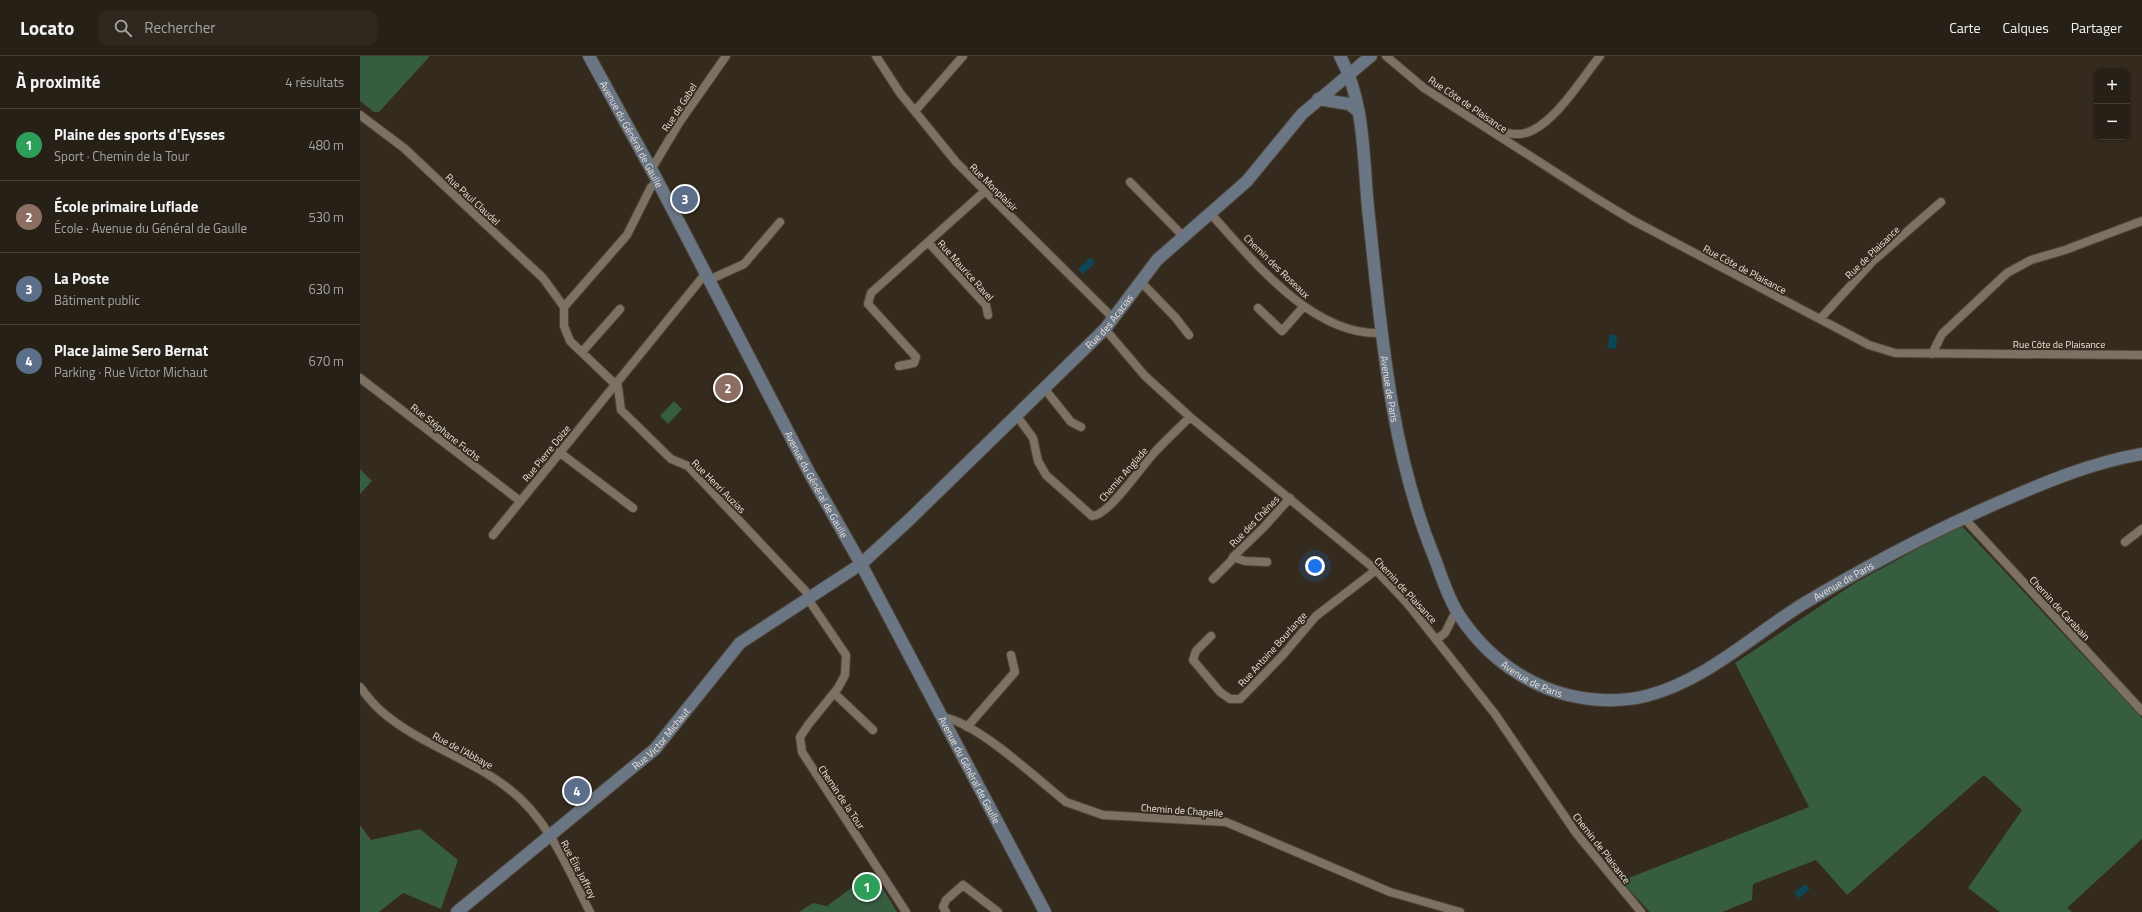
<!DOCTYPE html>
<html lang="fr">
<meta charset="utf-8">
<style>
:root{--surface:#272016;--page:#2f281f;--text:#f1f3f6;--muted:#a4a3a1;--line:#433e35;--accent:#fd9c55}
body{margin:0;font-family:"Titillium Web",sans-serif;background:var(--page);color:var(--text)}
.controls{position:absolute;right:12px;top:12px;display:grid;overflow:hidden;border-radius:8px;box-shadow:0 1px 3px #0004}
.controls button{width:36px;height:36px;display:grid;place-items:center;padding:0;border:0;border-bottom:1px solid var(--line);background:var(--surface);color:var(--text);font:20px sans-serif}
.you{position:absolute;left:955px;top:510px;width:14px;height:14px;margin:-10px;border:3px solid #fff;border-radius:50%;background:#1a73e8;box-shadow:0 0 0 6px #1a73e833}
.badge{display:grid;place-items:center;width:26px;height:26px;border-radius:50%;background:var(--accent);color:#fff;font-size:13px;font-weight:700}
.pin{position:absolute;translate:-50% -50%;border:2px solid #fff;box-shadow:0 1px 4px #0006}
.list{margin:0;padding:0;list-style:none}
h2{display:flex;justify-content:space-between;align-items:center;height:52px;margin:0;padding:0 16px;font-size:17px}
h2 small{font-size:13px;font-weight:400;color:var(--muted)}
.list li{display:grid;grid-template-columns:26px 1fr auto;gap:12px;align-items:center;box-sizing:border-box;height:72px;padding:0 16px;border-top:1px solid var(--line)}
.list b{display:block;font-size:15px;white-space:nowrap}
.list p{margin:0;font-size:13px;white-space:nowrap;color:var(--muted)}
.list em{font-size:13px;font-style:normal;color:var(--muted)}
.icon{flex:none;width:22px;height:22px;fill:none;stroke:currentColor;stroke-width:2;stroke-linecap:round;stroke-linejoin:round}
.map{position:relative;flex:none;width:1782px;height:856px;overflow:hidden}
header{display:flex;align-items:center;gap:24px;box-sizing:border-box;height:56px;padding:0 20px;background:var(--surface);border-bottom:1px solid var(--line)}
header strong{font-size:19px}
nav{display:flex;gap:22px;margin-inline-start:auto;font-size:14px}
.search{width:280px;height:36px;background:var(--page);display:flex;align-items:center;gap:10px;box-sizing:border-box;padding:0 14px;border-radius:12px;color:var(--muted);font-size:15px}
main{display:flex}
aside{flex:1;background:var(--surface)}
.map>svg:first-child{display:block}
.green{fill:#375d41}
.water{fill:#0c4755}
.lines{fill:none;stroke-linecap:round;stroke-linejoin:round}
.street-casing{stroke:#4e4539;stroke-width:10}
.secondary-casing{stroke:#4e4539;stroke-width:14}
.street{stroke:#7c7162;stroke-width:8}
.secondary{stroke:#6b7685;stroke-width:12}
.labels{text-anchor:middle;stroke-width:4;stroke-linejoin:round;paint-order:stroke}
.street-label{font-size:10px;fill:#ebe4dc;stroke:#342a1d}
</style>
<header>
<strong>Locato</strong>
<div class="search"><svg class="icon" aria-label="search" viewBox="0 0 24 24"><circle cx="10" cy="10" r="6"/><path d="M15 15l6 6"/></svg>Rechercher</div>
<nav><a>Carte</a><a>Calques</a><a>Partager</a></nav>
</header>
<main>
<aside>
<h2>À proximité<small>4 résultats</small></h2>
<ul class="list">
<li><span class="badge" style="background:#2e9e5b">1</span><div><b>Plaine des sports d'Eysses</b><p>Sport · Chemin de la Tour</p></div><em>480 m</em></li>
<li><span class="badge" style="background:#8d6e63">2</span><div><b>École primaire Luflade</b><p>École · Avenue du Général de Gaulle</p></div><em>530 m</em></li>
<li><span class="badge" style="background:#5c6f8a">3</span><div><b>La Poste</b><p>Bâtiment public</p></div><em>630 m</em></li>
<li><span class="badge" style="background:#5c6f8a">4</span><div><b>Place Jaime Sero Bernat</b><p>Parking · Rue Victor Michaut</p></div><em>670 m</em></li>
</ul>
</aside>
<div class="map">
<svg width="1782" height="856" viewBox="0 0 1782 856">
<rect width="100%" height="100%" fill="#342a1d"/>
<!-- green -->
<path class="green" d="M 0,0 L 70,0 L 19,56 L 14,56 L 0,45 Z
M 314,345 L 322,353 L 308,368 L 300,360 Z
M 0,413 L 12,425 L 0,438 Z
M 1601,469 L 1782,662 L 1782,783 L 1707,852 L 1712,856 L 1640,856 L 1608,832 L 1662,754 L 1624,719 L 1487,839 L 1456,804 L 1393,828 L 1392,844 L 1362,856 L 1290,856 L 1261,825 L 1449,751 L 1375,607 L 1495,527 Z
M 0,769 L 11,784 L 60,773 L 98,804 L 81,853 L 43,837 L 19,856 L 0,856 Z
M 513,816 L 537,856 L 439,856 L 453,847 L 467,850 Z"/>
<!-- water -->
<path class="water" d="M 730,202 L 733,203 L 735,207 L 723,218 L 718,213 Z
M 1250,278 L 1257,280 L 1256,293 L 1247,292 Z
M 1445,828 L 1450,833 L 1439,842 L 1434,837 Z"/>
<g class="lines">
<!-- street casing -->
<g class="street-casing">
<path id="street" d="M 516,0 L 540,37 L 596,106 L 754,263
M 1026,0 L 1064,32 L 1234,141 L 1272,164 L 1509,289 L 1535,297 L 1782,299
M 555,55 L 603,0
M 0,59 L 44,92 L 183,222 L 204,251
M 1129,73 C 1138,74 1150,79 1160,78 C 1190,76 1222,22 1240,0
M 291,114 L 319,67 L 366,0
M 299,126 L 291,131 L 267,179 L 204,251 L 204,270 L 210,285 L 258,331 L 261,354 L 311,403 L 328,410 L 451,541
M 770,126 L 823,180
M 625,135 L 568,186 L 626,249 L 628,259
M 850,157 C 893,204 952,280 1021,277
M 349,224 L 384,208 L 420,166
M 781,226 L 815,261 L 829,279
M 898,252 L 922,275 L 944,250
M 1460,263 L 1513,205 L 1581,146
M 745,273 L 785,320 L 830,361 L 1016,514 L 1047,547 L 1135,658 L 1216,777 L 1281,856
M 222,296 L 260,253
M 1572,298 L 1582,278 L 1647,217 L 1671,204 L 1705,194 L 1782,165
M 539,310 L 554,307 L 556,301 L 508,248 L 511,237 L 568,186
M 0,322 L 160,445
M 684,332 L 711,366 L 721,371
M 657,360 L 673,382 L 678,405 L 686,419 L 732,460 C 748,460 781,411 793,398 C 805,385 818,373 830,361
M 199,396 L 273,452
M 1604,462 L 1782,655
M 133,479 L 346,217
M 1765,486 L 1782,473
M 907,506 L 885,505 L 873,501 L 904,471 L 930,442
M 853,523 L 871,505 L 873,501
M 448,543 L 486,599 L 485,619 L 478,632 L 448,669 L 440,681 L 442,696 L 546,856
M 851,580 L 836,595 L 833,604 L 860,636 L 870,643 L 880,643 L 922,600 L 956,560 L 1016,514
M 1077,583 L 1085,577 L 1093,561 L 1100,560
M 0,631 C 6,639 13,648 20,654 C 58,688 110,702 149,733 C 189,764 208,813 230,856
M 474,637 L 513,674
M 581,661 C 615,664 678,724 706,746 L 743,759 L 866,766 L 1030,836 L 1100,856
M 607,671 L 655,616 L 651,599
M 586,856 L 583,851 L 586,844 L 603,829 L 638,856"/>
</g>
<!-- secondary casing -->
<g class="secondary-casing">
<g id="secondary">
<path id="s1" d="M 229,0 L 296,122 L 450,418 L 501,508 L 685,856"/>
<path id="s2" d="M 980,0 C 1005,46 1003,101 1008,152 C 1021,271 1029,392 1075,503 C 1082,522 1088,542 1099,559 C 1120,591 1150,617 1186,632 C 1216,644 1253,648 1286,640 C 1345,625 1392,580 1443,548 C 1505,511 1569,477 1635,448 C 1683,427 1730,407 1782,398"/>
<path d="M 958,43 L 989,48 L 998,55"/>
<path id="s3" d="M 97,856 L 295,693 L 380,587 L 501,508 L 549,464 L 745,273 L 797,204 L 887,125 L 942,58 L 1011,0"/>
</g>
</g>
<!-- street -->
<use href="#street" class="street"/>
<!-- secondary -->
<use href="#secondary" class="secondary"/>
</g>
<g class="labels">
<!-- street labels -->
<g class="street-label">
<text transform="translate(1108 48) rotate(34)" y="4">Rue Côte de Plaisance</text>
<text transform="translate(319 51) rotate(-57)" y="4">Rue de Gabel</text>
<text dy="4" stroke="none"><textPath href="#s1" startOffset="89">Avenue du Général de Gaulle</textPath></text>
<text transform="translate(634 131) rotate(45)" y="4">Rue Monplaisir</text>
<text transform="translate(113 143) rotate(43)" y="4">Rue Paul Claudel</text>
<text transform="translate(1512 196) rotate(-44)" y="4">Rue de Plaisance</text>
<text transform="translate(917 210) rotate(44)" y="4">Chemin des Roseaux</text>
<text transform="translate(1385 213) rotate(28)" y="4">Rue Côte de Plaisance</text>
<text transform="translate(606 214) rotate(48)" y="4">Rue Maurice Ravel</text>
<text dy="4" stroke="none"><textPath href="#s3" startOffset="884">Rue des Acacias</textPath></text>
<text x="1699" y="292">Rue Côte de Plaisance</text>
<text dy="4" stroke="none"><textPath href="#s2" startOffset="338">Avenue de Paris</textPath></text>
<text transform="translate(86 376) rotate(38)" y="4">Rue Stéphane Fuchs</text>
<text transform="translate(186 397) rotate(-51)" y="4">Rue Pierre Doize</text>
<text transform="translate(763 418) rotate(-49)" y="4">Chemin Anglade</text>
<text dy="4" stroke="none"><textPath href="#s1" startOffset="485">Avenue du Général de Gaulle</textPath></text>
<text transform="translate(359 430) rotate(45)" y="4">Rue Henri Auzias</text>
<text transform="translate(894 465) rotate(-46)" y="4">Rue des Chênes</text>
<text dy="4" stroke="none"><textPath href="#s2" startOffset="1022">Avenue de Paris</textPath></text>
<text transform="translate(1046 534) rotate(47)" y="4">Chemin de Plaisance</text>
<text transform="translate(1700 552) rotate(47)" y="4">Chemin de Carabain</text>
<text transform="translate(912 593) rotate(-48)" y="4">Rue Antoine Bourlange</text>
<text dy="4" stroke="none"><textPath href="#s2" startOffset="674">Avenue de Paris</textPath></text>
<text dy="4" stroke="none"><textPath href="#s3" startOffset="268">Rue Victor Michaut</textPath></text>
<text transform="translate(103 694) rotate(28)" y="4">Rue de l'Abbaye</text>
<text dy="4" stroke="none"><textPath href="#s1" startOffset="809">Avenue du Général de Gaulle</textPath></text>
<text transform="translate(482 741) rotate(56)" y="4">Chemin de la Tour</text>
<text transform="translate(822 754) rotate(4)" y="4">Chemin de Chapelle</text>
<text transform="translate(1242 792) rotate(52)" y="4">Chemin de Plaisance</text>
<text transform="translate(219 813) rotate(62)" y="4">Rue Élie Joffroy</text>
</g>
</g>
</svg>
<div class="controls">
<button>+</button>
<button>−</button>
</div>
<div class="you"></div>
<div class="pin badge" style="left:507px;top:831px;background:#2e9e5b">1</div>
<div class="pin badge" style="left:368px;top:332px;background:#8d6e63">2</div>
<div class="pin badge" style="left:325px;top:143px;background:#5c6f8a">3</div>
<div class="pin badge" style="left:217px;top:735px;background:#5c6f8a">4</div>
</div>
</main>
